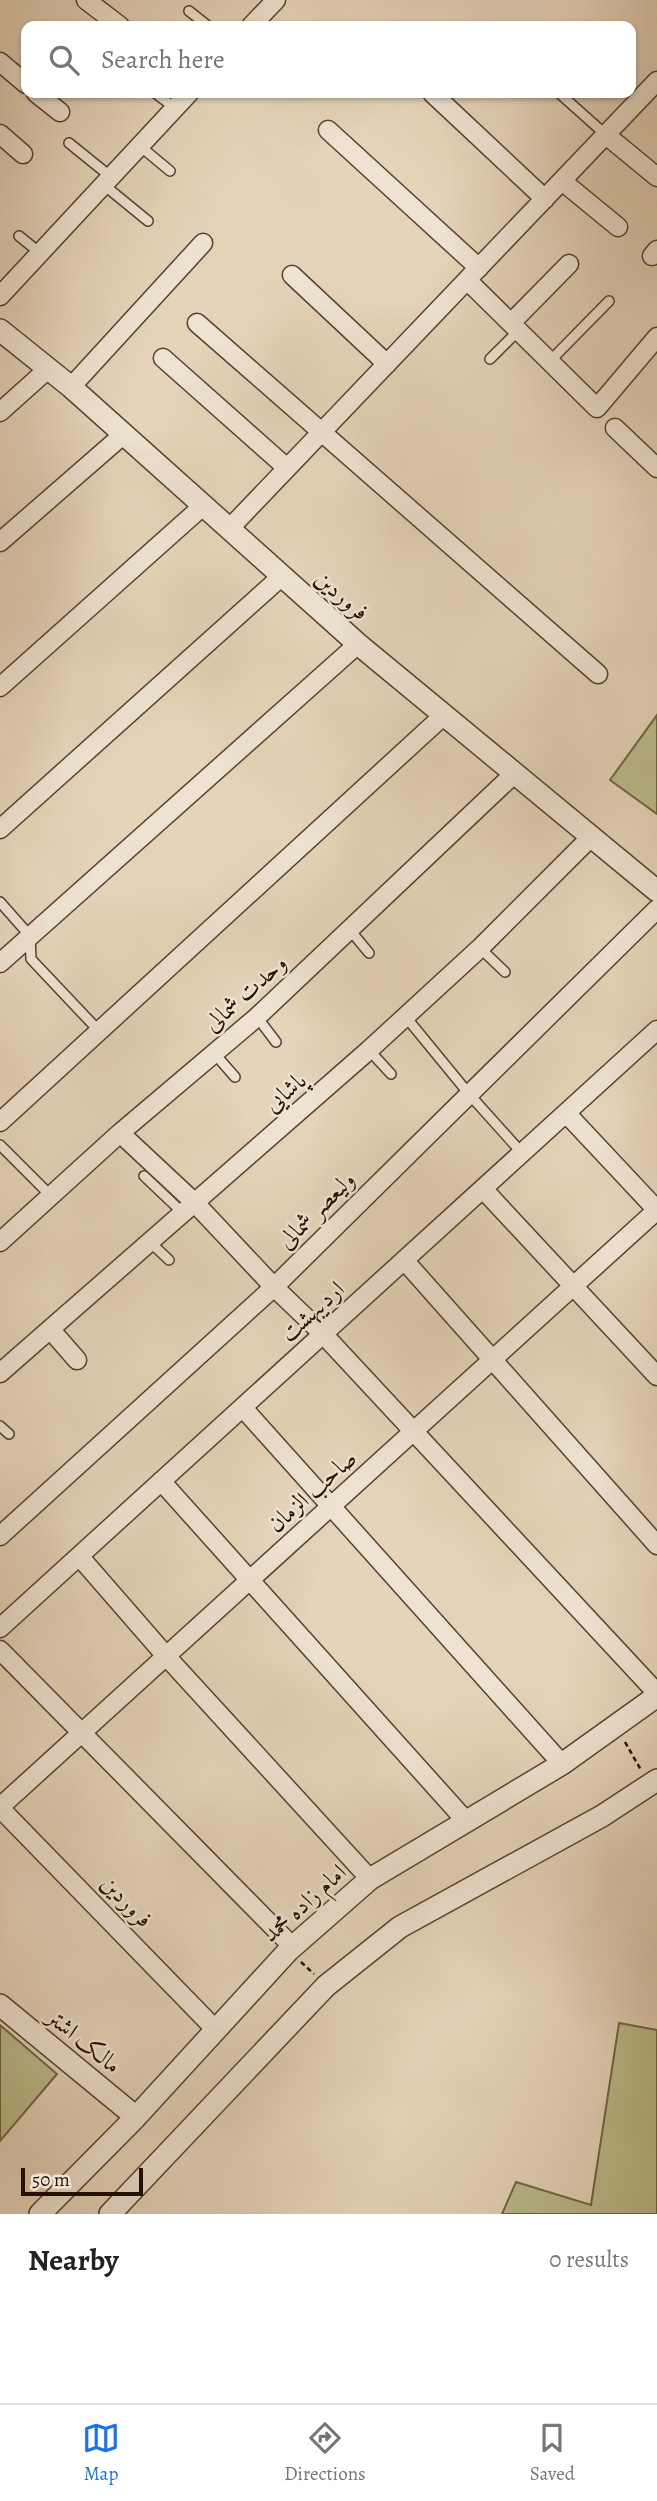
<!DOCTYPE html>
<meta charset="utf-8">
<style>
:root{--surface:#fff;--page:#f2f2f2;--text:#222;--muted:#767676;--line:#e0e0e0;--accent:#1a73e8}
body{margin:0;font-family:Alegreya,Amiri,serif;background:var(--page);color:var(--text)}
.scale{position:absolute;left:21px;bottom:18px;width:122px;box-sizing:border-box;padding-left:7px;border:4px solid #241200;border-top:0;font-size:19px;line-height:24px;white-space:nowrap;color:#241200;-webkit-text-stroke:5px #eee3d2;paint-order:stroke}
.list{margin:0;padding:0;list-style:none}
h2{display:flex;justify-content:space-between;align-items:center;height:91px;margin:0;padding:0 28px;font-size:30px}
h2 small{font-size:23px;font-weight:400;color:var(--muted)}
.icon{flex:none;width:38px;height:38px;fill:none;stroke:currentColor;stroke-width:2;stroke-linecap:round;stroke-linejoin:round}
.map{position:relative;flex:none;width:657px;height:2214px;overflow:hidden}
.search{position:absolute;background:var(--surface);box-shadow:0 2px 5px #0004;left:21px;right:21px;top:21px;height:77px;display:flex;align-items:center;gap:18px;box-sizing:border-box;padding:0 24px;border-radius:14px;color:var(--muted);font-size:26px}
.sheet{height:189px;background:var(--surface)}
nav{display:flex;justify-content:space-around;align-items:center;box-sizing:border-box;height:98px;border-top:2px solid var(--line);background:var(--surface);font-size:19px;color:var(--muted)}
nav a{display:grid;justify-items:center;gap:4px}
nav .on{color:var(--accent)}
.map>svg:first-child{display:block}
.green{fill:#babb8c;stroke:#6f6646;stroke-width:2}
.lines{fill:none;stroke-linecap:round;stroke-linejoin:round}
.service-casing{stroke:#54422e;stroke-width:12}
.minor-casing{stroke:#54422e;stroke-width:21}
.tertiary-casing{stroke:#54422e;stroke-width:24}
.path{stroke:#241200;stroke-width:2.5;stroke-dasharray:5 3.5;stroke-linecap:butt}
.service{stroke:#eee3d2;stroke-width:9}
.minor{stroke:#eee3d2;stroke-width:18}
.tertiary{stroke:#eee3d2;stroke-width:21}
.labels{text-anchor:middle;stroke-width:5;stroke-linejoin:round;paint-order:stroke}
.street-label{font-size:24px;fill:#241200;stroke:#eee3d2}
</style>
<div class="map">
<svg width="657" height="2214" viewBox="0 0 657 2214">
<rect width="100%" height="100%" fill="#e5d4ba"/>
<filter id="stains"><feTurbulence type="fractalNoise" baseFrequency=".00286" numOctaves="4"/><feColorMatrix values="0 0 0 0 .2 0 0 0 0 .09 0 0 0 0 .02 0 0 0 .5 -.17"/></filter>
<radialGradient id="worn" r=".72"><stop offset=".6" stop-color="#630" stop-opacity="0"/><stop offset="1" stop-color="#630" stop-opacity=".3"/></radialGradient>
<!-- green -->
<path class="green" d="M 657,715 L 657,814 L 610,780 Z
M 619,2023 L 657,2030 L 657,2214 L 502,2214 L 516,2182 L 591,2205 Z
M 0,2025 L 57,2074 L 0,2141 Z"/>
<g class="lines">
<!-- service casing -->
<g class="service-casing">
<path id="service" d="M 189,11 L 208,26
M 155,93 L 175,108
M 559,93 L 606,135
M 69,143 L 111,177
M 140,146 L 170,171
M 104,185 L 148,221
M 19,236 L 40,253
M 490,359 L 519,330
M 550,361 L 609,301
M 0,902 L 30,936 L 31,959 L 99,1031
M 350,930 L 369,953
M 480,948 L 505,972
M 405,1016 L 469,1094 L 522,1153
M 257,1017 L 276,1042
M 369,1050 L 391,1074
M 214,1053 L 235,1077
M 0,1145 L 51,1196
M 144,1176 L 183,1213
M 151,1243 L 169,1260
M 0,1426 L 9,1434"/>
</g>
<!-- minor casing -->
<g class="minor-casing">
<path id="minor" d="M 86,0 L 120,26
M 251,26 L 276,0
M 0,62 L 26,84
M 36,93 L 60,112
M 432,93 L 545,199
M 328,130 L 479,268
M 0,134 L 23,154
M 606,135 L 657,177
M 562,181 L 618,227
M 652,256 L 657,250
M 292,275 L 387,364
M 467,280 L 597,408 L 657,337
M 0,296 L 189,93
M 197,323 L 598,674
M 511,323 L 569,264
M 163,358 L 287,468
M 71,387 L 203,243
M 0,412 L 48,369
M 615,428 L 657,468
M 229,529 L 657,81
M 0,542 L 124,434
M 0,687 L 204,505
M 0,829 L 281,577
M 0,963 L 358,644
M 566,1113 L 657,1210
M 0,1122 L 443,716
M 120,1133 L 195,1203 L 274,1287 L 323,1334 L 657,1693
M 483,1189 L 657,1376
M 0,1242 L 120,1133 L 257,1017 L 515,773
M 404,1260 L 657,1545
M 50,1329 L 77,1360
M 0,1373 L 369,1050 L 480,948 L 592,836
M 243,1408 L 562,1764
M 161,1481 L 466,1821
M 0,1536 L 274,1287 L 657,909
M 79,1556 L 166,1656 L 370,1879
M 0,1628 L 657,1030
M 0,1650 L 293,1947
M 0,1807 L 657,1210
M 0,1808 L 216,2030"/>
</g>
<!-- tertiary casing -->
<g class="tertiary-casing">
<path id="tertiary" d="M 0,330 L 71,387 L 358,644 L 657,891
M 0,2005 L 136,2117
M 40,2214 L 136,2117 L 289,1950 L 370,1879 L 562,1764 L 657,1696
M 110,2214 L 326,1986 L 400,1927 L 602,1816 L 657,1780"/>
</g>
<!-- path -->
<path class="path" d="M 625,1742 L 641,1770
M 301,1962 L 314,1974"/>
<!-- service -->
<use href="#service" class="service"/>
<!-- minor -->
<use href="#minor" class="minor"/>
<!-- tertiary -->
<use href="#tertiary" class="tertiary"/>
</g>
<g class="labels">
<!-- street labels -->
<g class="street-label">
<text transform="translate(342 595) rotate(41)" y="8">فروردین</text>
<text transform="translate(245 993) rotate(-42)" y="8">وحدت شمالی</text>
<text transform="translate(285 1092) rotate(-41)" y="8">پاشایی</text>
<text transform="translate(316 1210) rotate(-45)" y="8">ولیعصر شمالی</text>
<text transform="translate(312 1311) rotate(-42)" y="8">اردیبهشت</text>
<text transform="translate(312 1491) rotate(-42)" y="8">صاحب الزمان</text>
<text transform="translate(127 1901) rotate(46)" y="8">فروردین</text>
<text transform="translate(304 1903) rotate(-42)" y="8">امام زاده محمد</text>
<text transform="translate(84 2041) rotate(39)" y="8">مالک اشتر</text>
</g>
</g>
<rect width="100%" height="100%" filter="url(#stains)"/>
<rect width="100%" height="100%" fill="url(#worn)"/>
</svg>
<div class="scale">50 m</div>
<div class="search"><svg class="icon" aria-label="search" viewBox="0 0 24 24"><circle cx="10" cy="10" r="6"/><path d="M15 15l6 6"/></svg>Search here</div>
</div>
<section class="sheet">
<h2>Nearby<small>0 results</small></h2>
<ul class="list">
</ul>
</section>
<nav>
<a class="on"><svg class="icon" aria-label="map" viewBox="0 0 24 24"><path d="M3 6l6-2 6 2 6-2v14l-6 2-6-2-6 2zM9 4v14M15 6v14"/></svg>Map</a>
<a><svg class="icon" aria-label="directions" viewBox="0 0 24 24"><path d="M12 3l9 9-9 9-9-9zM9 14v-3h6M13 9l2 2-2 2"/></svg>Directions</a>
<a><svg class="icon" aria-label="saved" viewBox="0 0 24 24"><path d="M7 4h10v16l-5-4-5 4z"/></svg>Saved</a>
</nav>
